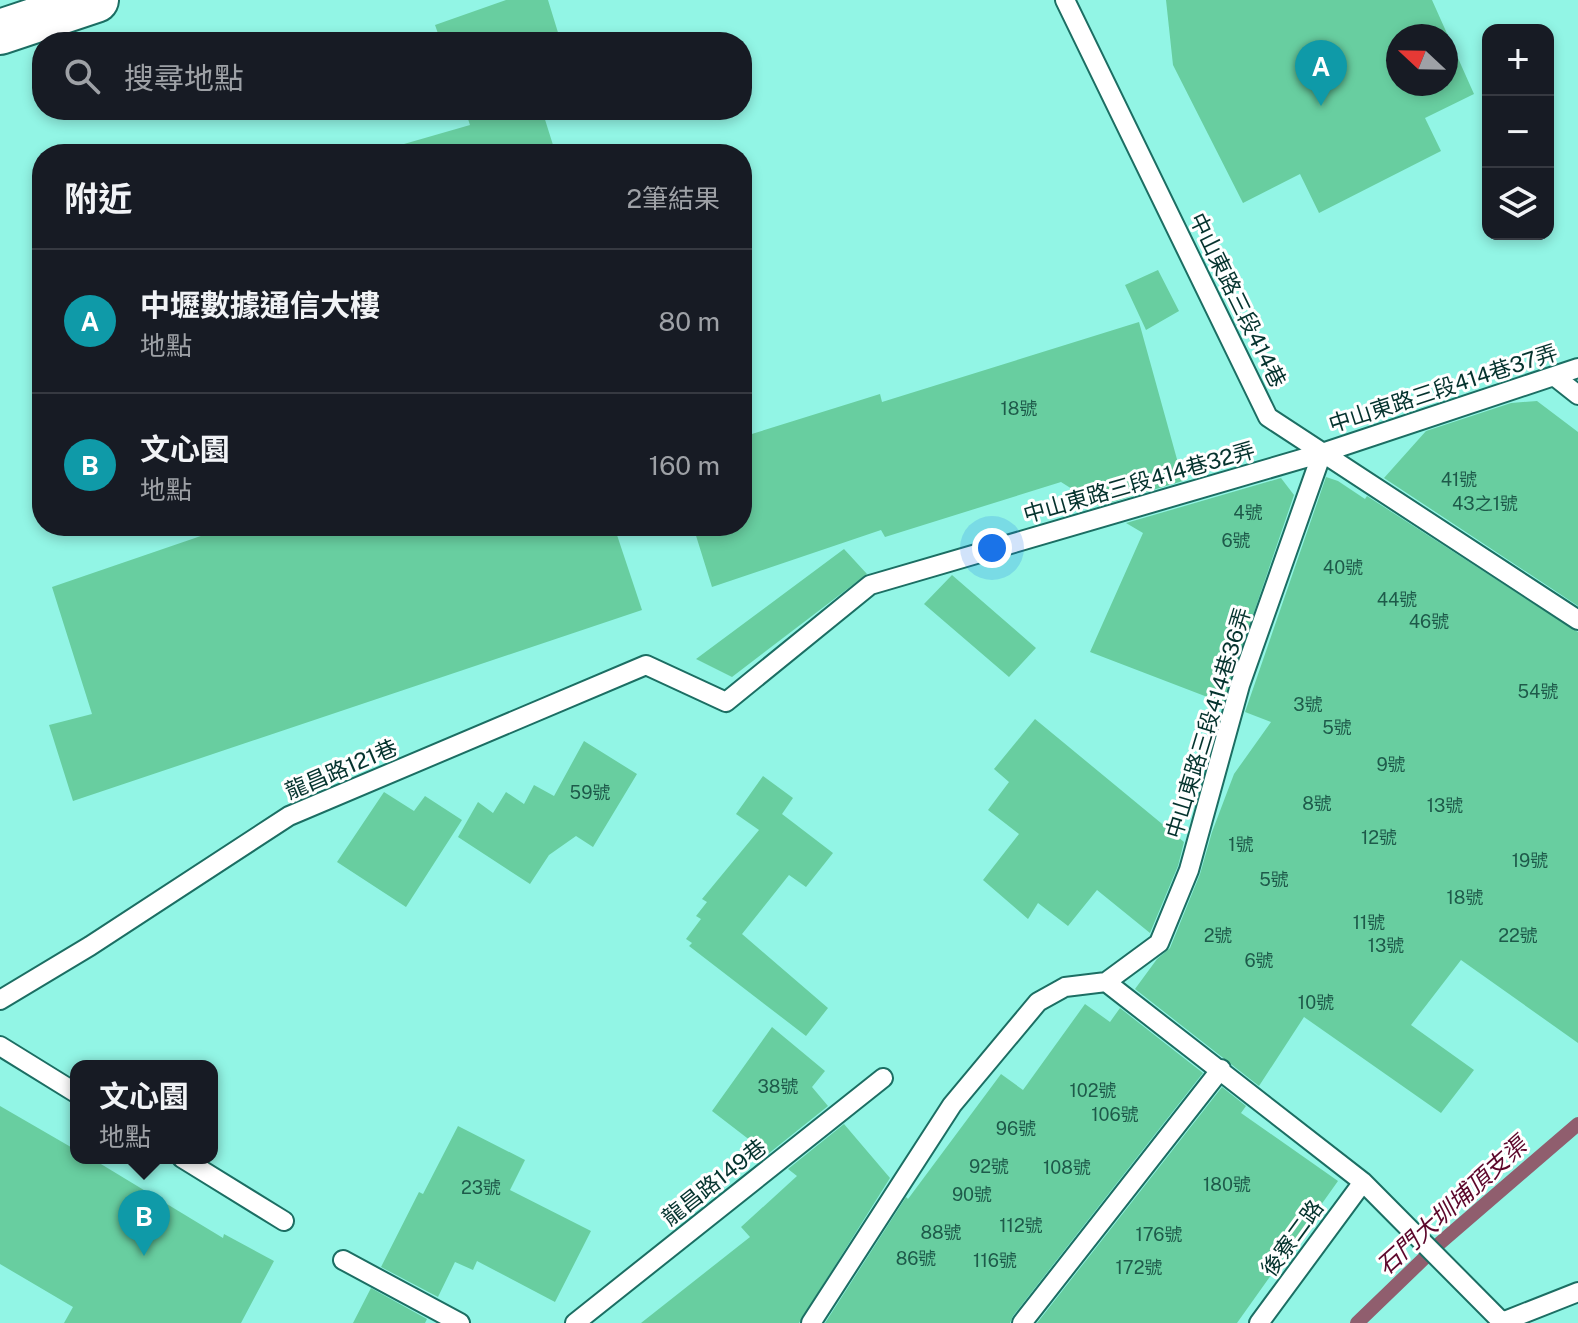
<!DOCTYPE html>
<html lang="zh-TW">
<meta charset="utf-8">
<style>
:root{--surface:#171b24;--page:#242831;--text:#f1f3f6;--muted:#9ea1a6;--line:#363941;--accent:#c13569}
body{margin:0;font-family:"Public Sans","Noto Sans TC",sans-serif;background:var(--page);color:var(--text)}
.controls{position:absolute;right:24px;top:24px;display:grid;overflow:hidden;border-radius:16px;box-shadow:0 4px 12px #0003}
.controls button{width:72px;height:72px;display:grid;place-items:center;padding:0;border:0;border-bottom:2px solid var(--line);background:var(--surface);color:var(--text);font:40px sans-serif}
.compass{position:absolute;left:1386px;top:24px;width:72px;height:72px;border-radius:50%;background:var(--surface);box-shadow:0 4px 12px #0003;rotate:292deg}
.you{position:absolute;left:992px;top:548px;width:28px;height:28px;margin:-20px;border:6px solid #fff;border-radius:50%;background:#1a73e8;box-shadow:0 0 0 12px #1a73e833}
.badge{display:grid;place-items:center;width:52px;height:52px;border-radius:50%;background:var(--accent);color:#fff;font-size:26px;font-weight:700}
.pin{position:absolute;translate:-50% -66px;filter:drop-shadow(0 2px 4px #0008)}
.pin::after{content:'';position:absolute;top:42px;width:28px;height:24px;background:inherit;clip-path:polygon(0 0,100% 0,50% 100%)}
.popup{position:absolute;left:70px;top:1060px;width:148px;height:104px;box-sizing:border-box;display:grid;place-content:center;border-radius:16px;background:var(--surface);filter:drop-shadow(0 2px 6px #0005);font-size:26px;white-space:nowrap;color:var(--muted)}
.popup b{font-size:30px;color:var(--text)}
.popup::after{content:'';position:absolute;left:50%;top:100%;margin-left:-16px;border:16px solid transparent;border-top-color:var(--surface)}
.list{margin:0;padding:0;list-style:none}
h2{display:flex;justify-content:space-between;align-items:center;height:104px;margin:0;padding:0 32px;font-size:34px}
h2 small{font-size:26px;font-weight:400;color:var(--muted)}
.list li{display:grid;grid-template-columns:52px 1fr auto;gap:24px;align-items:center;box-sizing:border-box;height:144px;padding:0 32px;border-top:2px solid var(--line)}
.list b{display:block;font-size:30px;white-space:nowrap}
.list p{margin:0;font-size:26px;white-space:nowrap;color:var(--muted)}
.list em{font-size:26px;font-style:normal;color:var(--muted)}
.icon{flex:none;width:44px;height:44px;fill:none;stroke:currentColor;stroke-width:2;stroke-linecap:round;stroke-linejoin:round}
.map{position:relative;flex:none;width:1578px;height:1323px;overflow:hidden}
.search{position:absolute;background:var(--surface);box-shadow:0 4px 12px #0003;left:32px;top:32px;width:720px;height:88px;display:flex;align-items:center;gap:20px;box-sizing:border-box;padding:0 28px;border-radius:32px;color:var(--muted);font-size:30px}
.panel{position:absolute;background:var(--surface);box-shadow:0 4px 12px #0003;left:32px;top:144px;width:720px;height:392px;border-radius:32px}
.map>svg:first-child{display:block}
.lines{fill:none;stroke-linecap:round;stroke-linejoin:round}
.stream{stroke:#905e6e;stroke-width:14}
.building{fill:#68cea0;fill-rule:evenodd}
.service-casing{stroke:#1c6e63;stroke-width:22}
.secondary-casing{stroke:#1c6e63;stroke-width:48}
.service{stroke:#fff;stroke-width:18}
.secondary{stroke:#fff;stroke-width:44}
.labels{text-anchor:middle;stroke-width:6;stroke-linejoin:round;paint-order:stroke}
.number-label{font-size:18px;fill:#1e5a4a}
.street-label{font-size:22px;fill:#05332e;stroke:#fff}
.water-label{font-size:24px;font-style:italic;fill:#5c072b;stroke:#fff}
</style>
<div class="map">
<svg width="1578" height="1323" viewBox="0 0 1578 1323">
<rect width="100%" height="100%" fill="#92f5e5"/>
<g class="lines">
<!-- stream -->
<path class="stream" d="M 1357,1323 L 1440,1243 L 1578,1124"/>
</g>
<!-- building -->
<path class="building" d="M 506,0 L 548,0 L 560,39 L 553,42 L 441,42 L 435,25 Z
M 1166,0 L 1432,0 L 1474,94 L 1425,118 L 1441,151 L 1319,213 L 1300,174 L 1243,203 L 1173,65 ZM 1398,36 L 1446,36 L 1446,84 L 1398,84 Z
M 465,110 L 542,110 L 553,145 L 536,154 L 406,154 L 404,144 L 470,125 Z
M 1158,270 L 1179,311 L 1146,330 L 1125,285 Z
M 1139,322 L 1183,481 L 1099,506 L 1061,482 L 885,537 L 881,530 L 712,587 L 693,526 L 742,526 L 742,437 L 880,394 L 882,402 Z
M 1537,401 L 1578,432 L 1578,606 L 1384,478 L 1426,431 L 1511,403 Z
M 1326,477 L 1338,481 L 1365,499 L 1367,496 L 1578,632 L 1578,1043 L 1461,960 L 1411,1025 L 1474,1070 L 1441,1113 L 1304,1017 L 1259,1086 L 1135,989 L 1157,959 L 1170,948 L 1200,874 L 1212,832 L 1234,774 L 1271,722 L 1245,712 Z
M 1281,478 L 1294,495 L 1223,703 L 1090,652 L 1143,533 L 1126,523 Z
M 230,526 L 614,526 L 642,610 L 73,801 L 49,725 L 92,714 L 52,587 Z
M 844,549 L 867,574 L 732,677 L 696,659 Z
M 952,575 L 1036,648 L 1009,677 L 924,604 Z
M 1035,719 L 1184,842 L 1178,866 L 1150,933 L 1097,890 L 1068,926 L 1038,903 L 1028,919 L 983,880 L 1019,834 L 988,810 L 1009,782 L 994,769 Z
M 584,741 L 637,774 L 593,847 L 576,836 L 549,855 L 530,884 L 458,837 L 478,802 L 493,813 L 506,792 L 524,804 L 534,785 L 554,796 Z
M 763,776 L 793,798 L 782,814 L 833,853 L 806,887 L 789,875 L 742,934 L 828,1008 L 806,1036 L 689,946 L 692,943 L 686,939 L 701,919 L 696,916 L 707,902 L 702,899 L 759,830 L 736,814 Z
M 384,792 L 414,811 L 425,796 L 462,820 L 406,907 L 337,862 Z
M 1085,1004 L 1110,1022 L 1120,1008 L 1203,1073 L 1013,1316 L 1010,1323 L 825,1323 L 906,1197 L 908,1199 L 1001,1074 L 1023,1090 Z
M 772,1027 L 825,1071 L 812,1087 L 828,1106 L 768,1154 L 712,1111 Z
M 1222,1087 L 1246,1106 L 1241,1113 L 1338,1181 L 1237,1323 L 1037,1323 Z
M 0,1106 L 76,1150 L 76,1158 L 91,1158 L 223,1238 L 224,1234 L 274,1261 L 241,1323 L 64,1323 L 73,1307 L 0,1264 Z
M 844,1124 L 890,1178 L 799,1323 L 641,1323 L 750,1237 L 741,1227 L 797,1176 L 788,1169 Z
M 458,1126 L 525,1160 L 510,1190 L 591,1231 L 555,1302 L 477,1261 L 473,1270 L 455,1262 L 438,1297 L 381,1267 L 419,1192 L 423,1194 Z
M 371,1288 L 427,1319 L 425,1323 L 353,1323 Z"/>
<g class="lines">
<!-- service casing -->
<g class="service-casing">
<path id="service" d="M 1065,0 L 1268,417 L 1578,620
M 1554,376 L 1578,395
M 1106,982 L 1159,943 L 1189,870 L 1240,685 L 1322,453
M 0,1000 L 90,946 L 289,816 L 646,665 L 726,702 L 870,585 L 1322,453 L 1578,368
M 0,1046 L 76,1093
M 182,1158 L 284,1221
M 343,1260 L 460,1323
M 575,1323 L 883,1078
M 811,1323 L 952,1105 L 1038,1002 L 1065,987 L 1106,982 L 1363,1182 L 1502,1322 L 1578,1292
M 1022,1323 L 1221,1069
M 1259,1323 L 1363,1182"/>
</g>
<!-- secondary casing -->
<g class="secondary-casing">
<path id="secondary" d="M 0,32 L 96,0"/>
</g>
<!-- service -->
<use href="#service" class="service"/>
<!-- secondary -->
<use href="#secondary" class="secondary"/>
</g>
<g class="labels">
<!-- number labels -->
<g class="number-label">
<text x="1019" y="415">18號</text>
<text x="1459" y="486">41號</text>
<text x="1485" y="510">43之1號</text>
<text x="1248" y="519">4號</text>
<text x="1236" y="547">6號</text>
<text x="1343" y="574">40號</text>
<text x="1397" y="606">44號</text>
<text x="1429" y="628">46號</text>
<text x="1538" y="698">54號</text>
<text x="1308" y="711">3號</text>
<text x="1337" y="734">5號</text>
<text x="1391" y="771">9號</text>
<text x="590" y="799">59號</text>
<text x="1317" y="810">8號</text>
<text x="1445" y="812">13號</text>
<text x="1379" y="844">12號</text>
<text x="1241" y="851">1號</text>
<text x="1530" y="867">19號</text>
<text x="1274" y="886">5號</text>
<text x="1465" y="904">18號</text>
<text x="1369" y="929">11號</text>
<text x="1218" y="942">2號</text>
<text x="1518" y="942">22號</text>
<text x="1386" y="952">13號</text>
<text x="1259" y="967">6號</text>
<text x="1316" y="1009">10號</text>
<text x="778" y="1093">38號</text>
<text x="1093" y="1097">102號</text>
<text x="1115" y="1121">106號</text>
<text x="1016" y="1135">96號</text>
<text x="989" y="1173">92號</text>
<text x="1067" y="1174">108號</text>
<text x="1227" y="1191">180號</text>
<text x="481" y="1194">23號</text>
<text x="972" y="1201">90號</text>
<text x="1021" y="1232">112號</text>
<text x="941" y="1239">88號</text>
<text x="1159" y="1241">176號</text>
<text x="916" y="1265">86號</text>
<text x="995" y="1267">116號</text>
<text x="1139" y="1274">172號</text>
</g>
<!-- street labels -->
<g class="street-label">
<text transform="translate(1238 300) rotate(64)" y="8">中山東路三段414巷</text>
<text transform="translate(1443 388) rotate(-18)" y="8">中山東路三段414巷37弄</text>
<text transform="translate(1139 482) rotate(-16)" y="8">中山東路三段414巷32弄</text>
<text transform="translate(1208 723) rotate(-73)" y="8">中山東路三段414巷36弄</text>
<text transform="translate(341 769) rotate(-23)" y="8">龍昌路121巷</text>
<text transform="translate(714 1182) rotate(-38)" y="8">龍昌路149巷</text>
<text transform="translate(1292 1238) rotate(-54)" y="8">後寮二路</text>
</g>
<!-- water labels -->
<g class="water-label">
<text transform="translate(1452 1206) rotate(-42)" y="8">石門大圳埔頂支渠</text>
</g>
</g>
</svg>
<div class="controls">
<button>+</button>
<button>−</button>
<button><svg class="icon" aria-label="layers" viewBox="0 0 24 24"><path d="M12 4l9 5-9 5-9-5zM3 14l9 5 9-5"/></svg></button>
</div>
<svg class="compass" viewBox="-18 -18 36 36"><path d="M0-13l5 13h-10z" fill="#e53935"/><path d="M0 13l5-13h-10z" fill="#9ea1a6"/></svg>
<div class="you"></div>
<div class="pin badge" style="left:1321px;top:106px;background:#0f9aa8">A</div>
<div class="pin badge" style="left:144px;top:1256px;background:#0f9aa8">B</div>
<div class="popup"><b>文心園</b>地點</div>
<div class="search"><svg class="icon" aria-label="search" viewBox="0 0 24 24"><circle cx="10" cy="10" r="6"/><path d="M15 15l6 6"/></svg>搜尋地點</div>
<section class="panel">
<h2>附近<small>2筆結果</small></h2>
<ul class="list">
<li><span class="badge" style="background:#0f9aa8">A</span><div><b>中壢數據通信大樓</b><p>地點</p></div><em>80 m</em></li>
<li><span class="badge" style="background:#0f9aa8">B</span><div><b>文心園</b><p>地點</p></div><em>160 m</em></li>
</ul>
</section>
</div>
